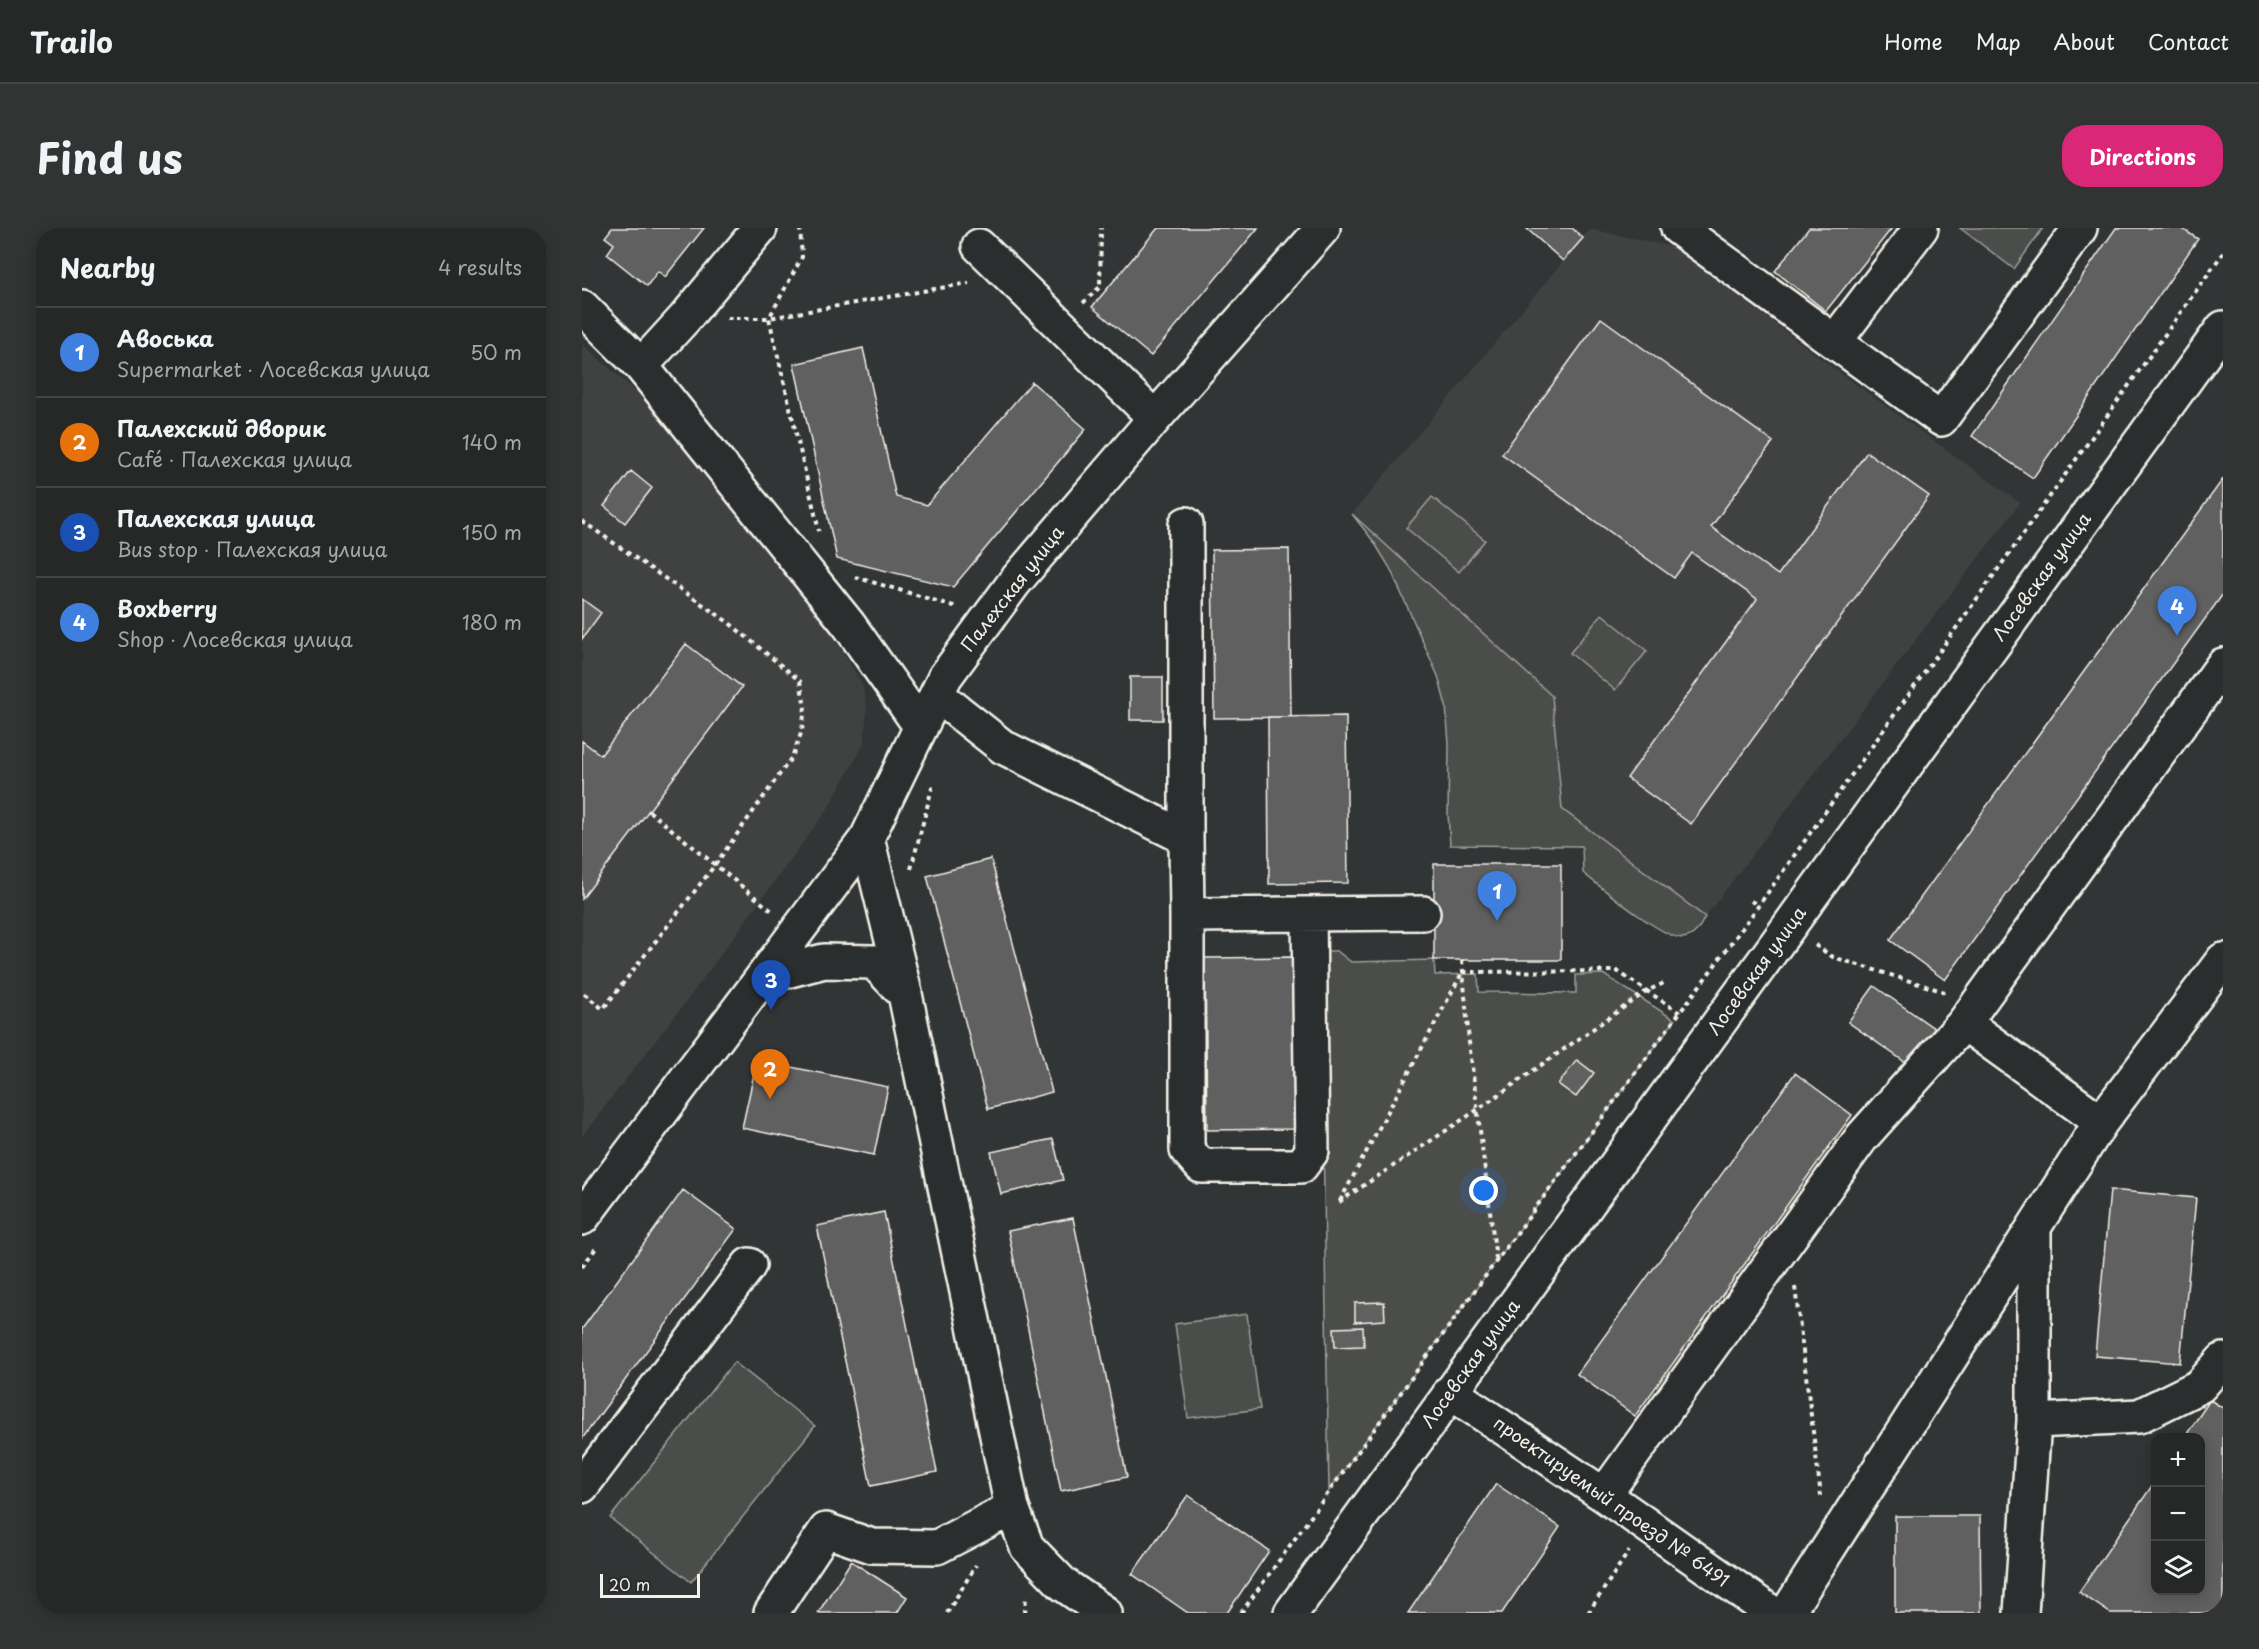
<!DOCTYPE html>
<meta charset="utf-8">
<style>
:root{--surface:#262828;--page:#323434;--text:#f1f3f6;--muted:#a4a6a8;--line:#424445;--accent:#db2777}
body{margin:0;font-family:"Playpen Sans",sans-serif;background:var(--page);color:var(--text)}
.controls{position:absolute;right:18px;bottom:18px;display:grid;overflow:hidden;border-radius:12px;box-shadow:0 3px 15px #0003}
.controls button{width:54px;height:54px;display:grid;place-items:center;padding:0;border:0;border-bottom:2px solid var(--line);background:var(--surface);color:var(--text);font:30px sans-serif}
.scale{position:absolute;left:18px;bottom:15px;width:100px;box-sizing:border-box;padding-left:6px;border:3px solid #f4f1e8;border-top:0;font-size:16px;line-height:21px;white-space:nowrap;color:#f4f1e8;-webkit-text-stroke:4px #2a2d2e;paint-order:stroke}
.you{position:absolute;left:902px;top:963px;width:21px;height:21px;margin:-15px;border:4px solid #fff;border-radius:50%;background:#1a73e8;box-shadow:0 0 0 9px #1a73e833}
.badge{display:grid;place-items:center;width:39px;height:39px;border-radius:50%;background:var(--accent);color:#fff;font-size:20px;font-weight:700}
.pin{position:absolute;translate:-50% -50px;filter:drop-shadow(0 2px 3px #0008)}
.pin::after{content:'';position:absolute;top:32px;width:21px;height:18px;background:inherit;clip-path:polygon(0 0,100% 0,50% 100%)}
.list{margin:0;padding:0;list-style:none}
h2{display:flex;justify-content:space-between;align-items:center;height:78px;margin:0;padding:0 24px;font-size:26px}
h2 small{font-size:20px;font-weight:400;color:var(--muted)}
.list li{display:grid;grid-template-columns:39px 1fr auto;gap:18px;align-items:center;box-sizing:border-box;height:90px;padding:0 24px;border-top:2px solid var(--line)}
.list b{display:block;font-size:22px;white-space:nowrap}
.list p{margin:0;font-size:20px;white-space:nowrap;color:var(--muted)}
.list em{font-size:20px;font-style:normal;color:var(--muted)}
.icon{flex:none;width:33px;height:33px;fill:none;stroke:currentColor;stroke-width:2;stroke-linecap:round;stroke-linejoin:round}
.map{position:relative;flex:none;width:1641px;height:1385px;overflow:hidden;border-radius:24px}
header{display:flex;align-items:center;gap:36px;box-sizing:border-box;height:84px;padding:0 30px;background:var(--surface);border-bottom:2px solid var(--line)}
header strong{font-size:28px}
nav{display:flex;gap:33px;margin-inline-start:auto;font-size:21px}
.intro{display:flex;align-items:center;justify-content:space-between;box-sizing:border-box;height:144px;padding:0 36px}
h1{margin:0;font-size:42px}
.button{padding:15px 27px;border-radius:24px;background:var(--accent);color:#fff;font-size:21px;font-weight:700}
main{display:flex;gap:36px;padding:0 36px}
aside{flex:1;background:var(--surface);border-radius:24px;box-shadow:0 3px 15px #0003}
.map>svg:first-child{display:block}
.built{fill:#404242}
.green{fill:#4b4d4c;stroke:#a09f9a;stroke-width:1.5}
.building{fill:#5f605f;stroke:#f4f1e8;stroke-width:1.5}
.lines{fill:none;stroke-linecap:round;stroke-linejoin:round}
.minor-casing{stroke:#f4f1e8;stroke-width:38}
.path{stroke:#f4f1e8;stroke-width:4;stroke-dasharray:4.5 4.5;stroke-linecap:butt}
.minor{stroke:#2a2d2e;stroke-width:33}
.labels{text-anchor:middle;stroke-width:4.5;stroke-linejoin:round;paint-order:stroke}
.street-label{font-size:18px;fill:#f4f1e8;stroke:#2a2d2e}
</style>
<header>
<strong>Trailo</strong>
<nav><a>Home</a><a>Map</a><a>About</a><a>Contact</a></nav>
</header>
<div class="intro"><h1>Find us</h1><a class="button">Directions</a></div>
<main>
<aside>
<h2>Nearby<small>4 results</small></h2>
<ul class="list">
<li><span class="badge" style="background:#3f7fe0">1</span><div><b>Авоська</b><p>Supermarket · Лосевская улица</p></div><em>50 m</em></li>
<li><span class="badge" style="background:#e8710a">2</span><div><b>Палехский дворик</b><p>Café · Палехская улица</p></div><em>140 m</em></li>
<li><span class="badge" style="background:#1a4fb4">3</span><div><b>Палехская улица</b><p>Bus stop · Палехская улица</p></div><em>150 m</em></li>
<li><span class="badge" style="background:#3f7fe0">4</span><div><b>Boxberry</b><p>Shop · Лосевская улица</p></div><em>180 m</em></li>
</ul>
</aside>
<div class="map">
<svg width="1641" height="1385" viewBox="0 0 1641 1385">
<rect width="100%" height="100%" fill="#323535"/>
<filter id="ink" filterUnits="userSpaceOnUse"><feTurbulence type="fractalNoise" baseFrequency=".0167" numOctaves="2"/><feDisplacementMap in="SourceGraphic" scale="12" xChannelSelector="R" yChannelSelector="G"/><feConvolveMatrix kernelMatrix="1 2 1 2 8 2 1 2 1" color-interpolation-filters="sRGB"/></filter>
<g filter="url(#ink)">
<!-- built -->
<path class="built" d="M 1008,1 L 1091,19 L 1265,150 L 1438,275 L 1123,689 L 980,581 L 970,468 L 770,286 Z
M 0,116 L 83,189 L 163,290 L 235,384 L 259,420 L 280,456 L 285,479 L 282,516 L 245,582 L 106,771 L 0,908 Z"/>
<!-- green -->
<path class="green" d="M 1378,0 L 1461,0 L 1432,41 Z
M 850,269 L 903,312 L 877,344 L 824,300 Z
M 770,286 L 970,468 L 980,581 L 1123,689 C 1118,698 1113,710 1100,710 C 1080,710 1019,659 1001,645 L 1000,618 L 868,617 L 866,586 L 867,516 L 864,478 L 856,448 L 808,340 L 792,314 Z
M 1020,386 L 1065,423 L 1033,462 L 988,425 Z
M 738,723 L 755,723 L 769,734 L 852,732 L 853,747 L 896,746 L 897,764 L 994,765 L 994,747 L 1021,746 L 1093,792 L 915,1032 L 747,1263 Z
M 665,1086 L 678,1181 L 606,1190 L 593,1096 Z
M 152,1134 L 233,1198 L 109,1354 L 28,1290 Z"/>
<!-- building -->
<path class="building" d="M 30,0 L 122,0 L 83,49 L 76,43 L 65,58 L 25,26 L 32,16 L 23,9 Z
M 576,0 L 676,0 L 569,128 L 510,79 Z
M 944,0 L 990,0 L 1001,10 L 981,33 Z
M 1227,0 L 1310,0 L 1244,83 L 1193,43 Z
M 1534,0 L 1599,0 L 1616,11 L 1451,250 L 1390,208 Z
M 1019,90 L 1191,214 L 1129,299 L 1196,347 L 1285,224 L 1347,268 L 1109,596 L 1045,550 L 1175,371 L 1110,325 L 1092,350 L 920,226 Z
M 281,120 L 314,269 L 345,277 L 450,154 L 504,201 L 371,359 L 255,331 L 212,136 Z
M 49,243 L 70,260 L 43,295 L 22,278 Z
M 1641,251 L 1641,366 L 1363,752 L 1308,712 Z
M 707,321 L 709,489 L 632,490 L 630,322 Z
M 0,371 L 19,385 L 0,411 Z
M 104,416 L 160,459 L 0,671 L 0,513 L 19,527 Z
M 548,449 L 581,449 L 581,492 L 548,492 Z
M 764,488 L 766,655 L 687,656 L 686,489 Z
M 409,631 L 470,864 L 406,881 L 345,648 Z
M 852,636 L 979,636 L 979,732 L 852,732 Z
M 712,729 L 714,901 L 625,902 L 623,730 Z
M 1292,758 L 1356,803 L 1330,839 L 1266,794 Z
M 175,832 L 306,859 L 292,927 L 160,900 Z
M 995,832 L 1012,845 L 994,869 L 976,856 Z
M 1213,845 L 1270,887 L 1053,1188 L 995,1146 Z
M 471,911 L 481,952 L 419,966 L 409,924 Z
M 101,962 L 154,1001 L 0,1211 L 0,1101 Z
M 1528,962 L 1614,970 L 1598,1135 L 1513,1128 Z
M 302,984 L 355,1244 L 289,1258 L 235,998 Z
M 491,990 L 545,1249 L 479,1263 L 426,1003 Z
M 802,1074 L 803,1092 L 773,1094 L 773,1075 Z
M 781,1099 L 782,1118 L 753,1119 L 752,1100 Z
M 1628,1172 L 1641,1180 L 1641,1379 L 1637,1385 L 1528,1385 L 1497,1364 L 1574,1252 L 1574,1362 L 1618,1362 L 1618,1210 L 1602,1210 Z
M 914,1256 L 978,1299 L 920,1385 L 826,1385 Z
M 606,1267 L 687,1323 L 645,1385 L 606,1385 L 550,1346 Z
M 1313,1288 L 1398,1288 L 1399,1385 L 1313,1385 Z
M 269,1333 L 325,1369 L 315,1385 L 236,1385 Z"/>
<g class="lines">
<!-- minor casing -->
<g class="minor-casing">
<path id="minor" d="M 1096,0 L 1359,191 L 1498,0
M 397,18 L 573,190
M 0,79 L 59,138 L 267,397 L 339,499
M 1253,113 L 1339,0
M 59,138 L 103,90 L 178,0
M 355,467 L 421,519 L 604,610 L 605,687 L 841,685
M 285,610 L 323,765
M 604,610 L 604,296
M 605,687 L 605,922 L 619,938 L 719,938 L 730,923 L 727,686
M 181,749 L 242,733 L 292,734 L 323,766 L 430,1280 L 445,1319 L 481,1356 L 523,1385
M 1382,795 L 1519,894
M 0,990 L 285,610 L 363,449 L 432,355 L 573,190 L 741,0
M 868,1164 L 1022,1267 L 1190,1385
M 1452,1193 L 1557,1188 L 1618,1158 L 1641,1132
M 0,1258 L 167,1037
M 1022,1267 L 1280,909 L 1382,795 L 1641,437
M 189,1385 L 244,1302 L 290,1318 L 355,1319 L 430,1280
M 709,1385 L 1641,100
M 1205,1385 L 1452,999
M 1439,1385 L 1452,1193 L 1452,999 L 1519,894 L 1641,732"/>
</g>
<!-- path -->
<path class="path" d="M 218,0 L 220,29 L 187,90 L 237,303
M 501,75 L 518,59 L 519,0
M 145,90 L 187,90 L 387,55
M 0,293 L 146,394 L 218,453 L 223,479 L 220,503 L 210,529 L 133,637 L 21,781 L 0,764
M 273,349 L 375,379
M 67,583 L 190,683
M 329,641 L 350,560 L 346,558
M 1169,673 L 1177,678
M 1233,717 L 1251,729 L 1363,764
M 880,732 L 887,814 L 914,1031
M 881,744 L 1035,743 L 1098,785
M 758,973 L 880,745
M 757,974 L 895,882 L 1065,763 L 1082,755
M 0,1039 L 14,1020
M 1213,1059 L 1239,1268
M 365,1385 L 394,1337
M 443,1385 L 444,1367
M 659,1385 L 915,1032 L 1167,691 L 1641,25
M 1006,1385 L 1047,1323"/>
<!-- minor -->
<use href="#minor" class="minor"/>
</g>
</g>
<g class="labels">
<!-- street labels -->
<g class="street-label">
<text transform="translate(1460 349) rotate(-54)" y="6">Лосевская улица</text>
<text transform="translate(431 361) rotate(-52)" y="6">Палехская улица</text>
<text transform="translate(1175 743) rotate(-54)" y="6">Лосевская улица</text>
<text transform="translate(889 1136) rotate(-54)" y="6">Лосевская улица</text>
<text transform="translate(1029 1274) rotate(35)" y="6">проектируемый проезд № 6491</text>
</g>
</g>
</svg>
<div class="controls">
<button>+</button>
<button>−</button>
<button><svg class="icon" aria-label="layers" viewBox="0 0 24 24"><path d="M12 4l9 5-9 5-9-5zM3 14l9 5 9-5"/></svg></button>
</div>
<div class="scale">20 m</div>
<div class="you"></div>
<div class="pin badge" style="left:915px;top:693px;background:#3f7fe0">1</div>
<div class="pin badge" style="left:188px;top:871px;background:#e8710a">2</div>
<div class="pin badge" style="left:189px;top:782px;background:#1a4fb4">3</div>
<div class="pin badge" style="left:1595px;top:408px;background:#3f7fe0">4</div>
</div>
</main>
